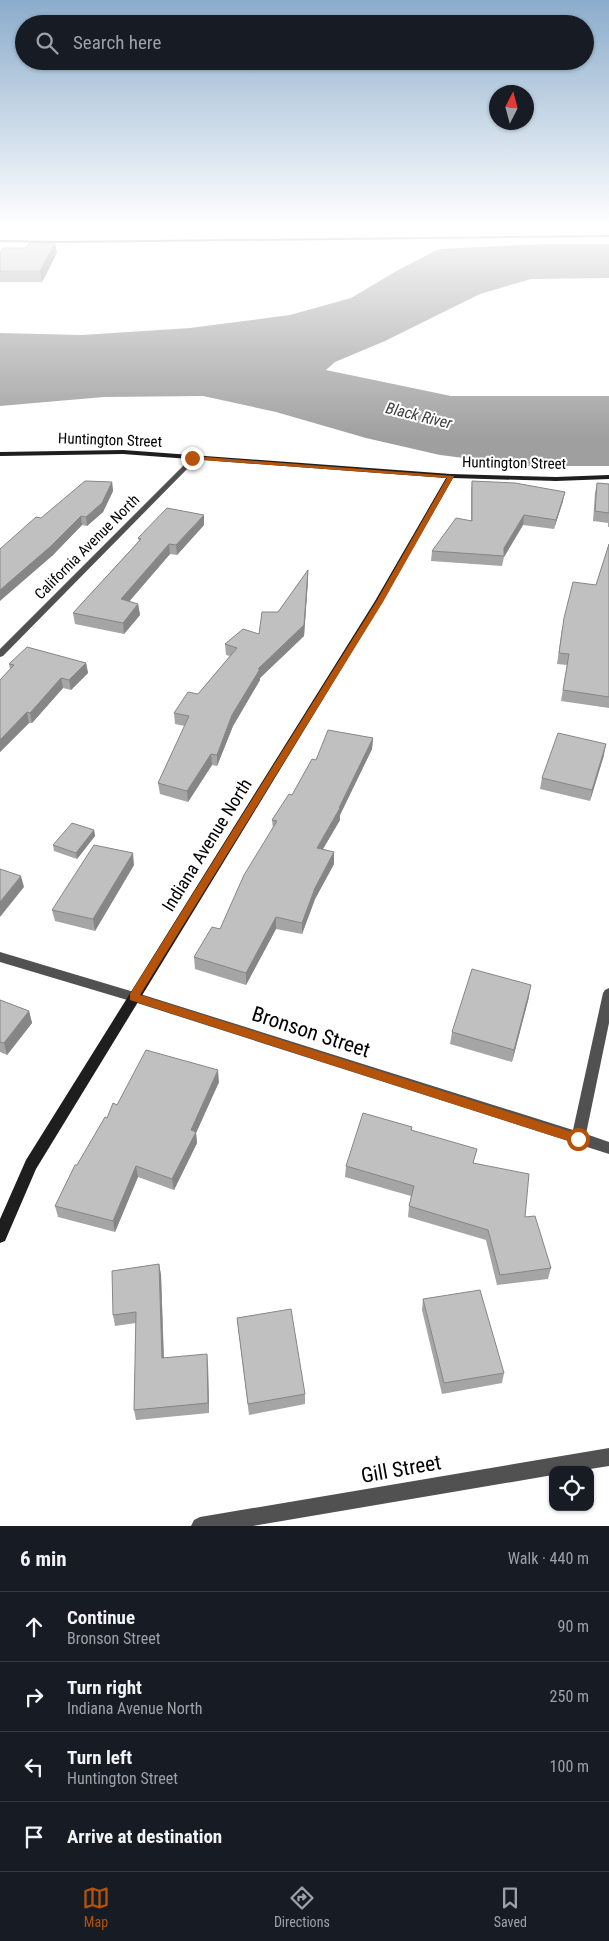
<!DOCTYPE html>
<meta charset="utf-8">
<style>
:root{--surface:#171b24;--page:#20242c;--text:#f1f3f6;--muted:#9ea1a6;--line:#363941;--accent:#b45309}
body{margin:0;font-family:"Roboto Condensed",sans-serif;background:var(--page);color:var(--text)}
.controls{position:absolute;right:15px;bottom:15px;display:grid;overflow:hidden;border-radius:10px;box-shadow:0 1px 4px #0004}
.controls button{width:45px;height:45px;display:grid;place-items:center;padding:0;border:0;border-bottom:1px solid var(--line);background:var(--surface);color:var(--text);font:25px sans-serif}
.compass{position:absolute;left:489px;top:85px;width:45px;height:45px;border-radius:50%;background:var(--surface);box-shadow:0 1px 4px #0004;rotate:6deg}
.stop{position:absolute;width:15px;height:15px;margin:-11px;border:4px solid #b45309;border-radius:50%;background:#fff}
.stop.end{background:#b45309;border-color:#fff;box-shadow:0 1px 5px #0008}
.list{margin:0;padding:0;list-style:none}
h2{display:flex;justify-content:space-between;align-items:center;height:65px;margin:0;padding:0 20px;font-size:21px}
h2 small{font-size:16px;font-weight:400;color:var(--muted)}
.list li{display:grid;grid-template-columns:32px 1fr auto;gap:15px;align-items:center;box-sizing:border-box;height:70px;padding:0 20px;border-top:1px solid var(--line)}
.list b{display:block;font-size:19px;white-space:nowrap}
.list p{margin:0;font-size:16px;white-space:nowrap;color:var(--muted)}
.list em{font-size:16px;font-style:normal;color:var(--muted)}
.icon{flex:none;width:28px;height:28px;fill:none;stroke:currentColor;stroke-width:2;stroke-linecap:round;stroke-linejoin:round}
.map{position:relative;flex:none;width:609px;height:1526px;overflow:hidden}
.search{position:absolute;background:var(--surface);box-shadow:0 1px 4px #0004;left:15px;right:15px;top:15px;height:55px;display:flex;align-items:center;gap:12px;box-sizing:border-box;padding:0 18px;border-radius:28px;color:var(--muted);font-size:19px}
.sheet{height:345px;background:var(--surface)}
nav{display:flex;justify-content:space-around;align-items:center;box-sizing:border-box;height:70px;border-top:1px solid var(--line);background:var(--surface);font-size:14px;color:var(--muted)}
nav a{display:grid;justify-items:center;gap:2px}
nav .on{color:var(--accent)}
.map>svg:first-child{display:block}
.water{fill:#9f9f9f}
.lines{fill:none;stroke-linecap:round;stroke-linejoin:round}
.street{fill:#515151;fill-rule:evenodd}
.secondary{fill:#1e1e1e;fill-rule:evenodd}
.wall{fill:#a5a5a5}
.shaded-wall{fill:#868686}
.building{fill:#c0c0c0;stroke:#868686}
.route{fill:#b45309}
.labels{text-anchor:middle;stroke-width:4;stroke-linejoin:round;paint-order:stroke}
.far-street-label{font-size:15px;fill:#000;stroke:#fff}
.far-water-label{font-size:16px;font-style:italic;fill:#404040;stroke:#fff}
.street-label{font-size:18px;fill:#000;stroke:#fff}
.near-street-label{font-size:21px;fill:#000;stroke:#fff}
</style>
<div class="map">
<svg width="609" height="1526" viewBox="0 0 609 1526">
<rect width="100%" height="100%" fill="#fff"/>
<!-- water -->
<path class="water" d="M 540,244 L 609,244 L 609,278 L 531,279 L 480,294 L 385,341 L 335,362 L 326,370 L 451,396 L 609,396 L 609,466 L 527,466 L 440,455 L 366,438 L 276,412 L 203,396 L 104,397 L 0,406 L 0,333 L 82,335 L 190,328 L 290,315 L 351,298 L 400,269 L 439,249 Z"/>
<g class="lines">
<!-- street -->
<path class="street" d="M 609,235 L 609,237 L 61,243 L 0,242 L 0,240 L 61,241 Z
M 190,457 L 195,458 L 190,466 L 3,656 L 0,657 L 0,649 L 185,464 Z
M 0,952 L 134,992 L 573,1130 L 603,993 L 605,990 L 609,988 L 609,1023 L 586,1134 L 609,1142 L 609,1154 L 134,1002 L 0,962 Z
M 609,1448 L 609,1466 L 584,1470 L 553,1470 L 553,1475 L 253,1526 L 191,1526 L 194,1520 L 200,1517 Z"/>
<!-- secondary -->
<path class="secondary" d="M 123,450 L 451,474 L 556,477 L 609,475 L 609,479 L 556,481 L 453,478 L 383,601 L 36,1169 L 5,1241 L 0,1243 L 0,1219 L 26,1160 L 375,601 L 446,478 L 123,454 L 0,456 L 0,452 Z"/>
</g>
<!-- wall -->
<path class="wall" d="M 0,253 L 57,253 L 42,282 L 0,282 Z
M 472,481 L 563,501 L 554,529 L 523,525 L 504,557 L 502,566 L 431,561 L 432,551 L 471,521 L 471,490 Z
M 112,482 L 113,491 L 103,512 L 87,526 L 82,525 L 52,556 L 41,518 Z
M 597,483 L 609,484 L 609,527 L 608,527 L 608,523 L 593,521 L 595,493 Z
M 204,525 L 177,555 L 170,554 L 129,601 L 138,604 L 140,615 L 124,634 L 75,624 L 73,613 L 139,541 L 138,538 Z
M 609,544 L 609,708 L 561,701 L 567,665 L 557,664 L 562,629 L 596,585 Z
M 308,580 L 304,636 L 260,678 L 260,680 L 233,726 L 217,766 L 212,765 L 188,802 L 160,794 L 158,783 L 185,726 L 175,724 L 174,713 L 198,694 L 230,656 L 226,655 L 225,644 L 259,634 L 278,612 Z
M 86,663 L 88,673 L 71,690 L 63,688 L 32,723 L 29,723 L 0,752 L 0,680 L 10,669 L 9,664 Z
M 373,738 L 372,749 L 340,815 L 340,820 L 323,849 L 334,852 L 334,864 L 315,899 L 302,934 L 276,929 L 246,985 L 195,969 L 194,957 L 220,929 L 273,829 L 272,820 L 292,795 L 316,760 Z
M 604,755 L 590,801 L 540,789 L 542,778 Z
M 94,830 L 95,836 L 77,859 L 54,851 L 53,845 Z
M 134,865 L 95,931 L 55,921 L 52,910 Z
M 529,997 L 512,1062 L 450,1044 L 452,1032 Z
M 0,1000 L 29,1011 L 32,1023 L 7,1055 L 0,1052 Z
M 219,1082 L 196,1133 L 197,1143 L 174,1190 L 138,1177 L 115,1232 L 58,1217 L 55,1206 L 77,1165 L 107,1118 L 117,1105 Z
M 412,1127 L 412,1130 L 474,1163 L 525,1217 L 551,1268 L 548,1279 L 497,1285 L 486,1240 L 408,1217 L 409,1206 L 411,1196 L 345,1177 L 346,1166 Z
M 159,1264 L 161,1275 L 164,1358 L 208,1364 L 209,1413 L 136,1420 L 134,1410 L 136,1323 L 115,1326 L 113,1315 Z
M 423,1299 L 504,1373 L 502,1383 L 442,1394 L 422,1310 Z
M 237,1318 L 305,1394 L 305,1404 L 249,1415 Z"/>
<!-- shaded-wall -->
<path class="shaded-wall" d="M 55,243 L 57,253 L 42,282 L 40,271 Z
M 112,482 L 113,491 L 103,512 L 87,526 L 86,517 Z
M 565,492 L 563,501 L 554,529 L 556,520 Z
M 204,515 L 204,525 L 177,555 L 176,545 Z
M 524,515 L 523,525 L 504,557 L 504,548 Z
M 81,516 L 82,525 L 52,556 L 0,601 L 0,590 Z
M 169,544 L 170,554 L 122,610 L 121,599 Z
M 308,570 L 308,580 L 304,636 L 260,678 L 260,680 L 233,726 L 217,766 L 217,755 L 232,715 L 258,669 Z
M 138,604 L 140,615 L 124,634 L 123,623 Z
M 86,663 L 88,673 L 71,690 L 69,680 Z
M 61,678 L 63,688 L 32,723 L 30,713 Z
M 27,712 L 29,723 L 0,752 L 0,740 Z
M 373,738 L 372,749 L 340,815 L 340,820 L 317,859 L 317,848 L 339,808 Z
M 606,744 L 604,755 L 590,801 L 592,790 Z
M 211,754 L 212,765 L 188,802 L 187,791 Z
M 94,830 L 95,836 L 77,859 L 76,853 Z
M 334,852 L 334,864 L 315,899 L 302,934 L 302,923 L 315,888 Z
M 133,853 L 134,865 L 95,931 L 93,919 Z
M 21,876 L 24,887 L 0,917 L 0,902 Z
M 276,917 L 276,929 L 246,985 L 246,973 Z
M 531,985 L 529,997 L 512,1062 L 514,1050 Z
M 29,1011 L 32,1023 L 7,1055 L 4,1043 Z
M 218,1070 L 219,1082 L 196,1133 L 197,1143 L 174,1190 L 172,1179 L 191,1130 Z
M 136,1166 L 138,1177 L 115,1232 L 113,1221 Z
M 159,1264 L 161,1275 L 164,1368 L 162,1358 Z
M 207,1354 L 208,1364 L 209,1413 L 208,1403 Z"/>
<!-- building -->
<path class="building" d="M 29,243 L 55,243 L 40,271 L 0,271 L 0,253 L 3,248 L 26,248 Z
M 85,481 L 112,482 L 102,503 L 86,517 L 81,516 L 50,547 L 0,590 L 0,549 L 36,517 L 41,518 Z
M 472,481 L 515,483 L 565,492 L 556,520 L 524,515 L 504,548 L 504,556 L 432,551 L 456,518 L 472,521 Z
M 597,483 L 609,484 L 609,513 L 595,511 Z
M 167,508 L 204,515 L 176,545 L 169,544 L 121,599 L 138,604 L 123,623 L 73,613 L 141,539 L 138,538 Z
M 609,544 L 609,697 L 563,690 L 569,654 L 559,653 L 564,618 L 573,582 L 596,585 Z
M 308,570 L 304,625 L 258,669 L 260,669 L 232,715 L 217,755 L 211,754 L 187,791 L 158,783 L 189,716 L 174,713 L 188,692 L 198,694 L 237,648 L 225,644 L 243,629 L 259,634 L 262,612 L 278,612 Z
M 27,647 L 86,663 L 69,680 L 61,678 L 30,713 L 27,712 L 0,740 L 0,680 L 14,665 L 9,664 Z
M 328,730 L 373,738 L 339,808 L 340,808 L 317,848 L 334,852 L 315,888 L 302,923 L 276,917 L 246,973 L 194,957 L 212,927 L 220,929 L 244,875 L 277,821 L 272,820 L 289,794 L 292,795 L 312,759 L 316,760 Z
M 558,733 L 606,744 L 592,790 L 542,778 Z
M 72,823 L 94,830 L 76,853 L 53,845 Z
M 94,845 L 133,853 L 93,919 L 52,910 Z
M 0,869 L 21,876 L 0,902 Z
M 472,969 L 531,985 L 514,1050 L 452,1032 Z
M 0,1000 L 29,1011 L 4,1043 L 0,1042 Z
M 146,1050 L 218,1070 L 191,1130 L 196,1132 L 172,1179 L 136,1166 L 113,1221 L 55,1206 L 75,1165 L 77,1165 L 105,1117 L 107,1118 L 113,1103 L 117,1105 Z
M 363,1113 L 412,1127 L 411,1130 L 477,1149 L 473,1163 L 529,1174 L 525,1217 L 535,1216 L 551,1268 L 500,1275 L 488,1230 L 409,1206 L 414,1186 L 346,1166 Z
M 159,1264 L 162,1358 L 207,1354 L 208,1403 L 134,1410 L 136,1312 L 113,1315 L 112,1271 Z
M 480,1290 L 504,1373 L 444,1383 L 423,1299 Z
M 291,1309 L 305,1394 L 248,1404 L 237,1318 Z"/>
<!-- sky -->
<linearGradient id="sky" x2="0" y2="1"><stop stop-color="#8baccb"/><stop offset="0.51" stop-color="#fff"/><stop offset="1" stop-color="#fff" stop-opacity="0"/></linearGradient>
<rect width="609" height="439" fill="url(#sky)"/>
<!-- route -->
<path class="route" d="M 192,456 L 454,476 L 383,602 L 140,995 L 578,1134 L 582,1135 L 584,1139 L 582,1142 L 578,1144 L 130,1000 L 130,994 L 376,602 L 447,478 L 190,459 Z"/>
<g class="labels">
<!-- far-street labels -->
<g class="far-street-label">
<text transform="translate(110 440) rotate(2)" y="5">Huntington Street</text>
<text transform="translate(514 463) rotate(1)" y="5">Huntington Street</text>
<text transform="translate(87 547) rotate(-45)" y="5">California Avenue North</text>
</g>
<!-- far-water labels -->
<g class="far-water-label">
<text transform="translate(419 415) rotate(14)" y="6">Black River</text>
</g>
<!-- street labels -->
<g class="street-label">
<text transform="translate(207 845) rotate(-58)" y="6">Indiana Avenue North</text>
</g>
<!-- near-street labels -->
<g class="near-street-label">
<text transform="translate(311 1032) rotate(18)" y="7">Bronson Street</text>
<text transform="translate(401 1469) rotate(-10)" y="7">Gill Street</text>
</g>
</g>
</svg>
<div class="controls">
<button><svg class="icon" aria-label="locate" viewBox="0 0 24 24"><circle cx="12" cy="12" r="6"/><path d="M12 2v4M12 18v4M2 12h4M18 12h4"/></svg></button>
</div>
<svg class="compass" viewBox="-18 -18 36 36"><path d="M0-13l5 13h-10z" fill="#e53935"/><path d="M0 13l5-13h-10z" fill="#9ea1a6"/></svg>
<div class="stop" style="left:578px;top:1139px"></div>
<div class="stop end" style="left:192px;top:458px"></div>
<div class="search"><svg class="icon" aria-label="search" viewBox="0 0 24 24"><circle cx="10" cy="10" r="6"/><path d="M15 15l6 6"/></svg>Search here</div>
</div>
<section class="sheet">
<h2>6 min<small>Walk · 440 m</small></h2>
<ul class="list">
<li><svg class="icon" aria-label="ahead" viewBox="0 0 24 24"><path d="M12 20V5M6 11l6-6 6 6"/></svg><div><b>Continue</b><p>Bronson Street</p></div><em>90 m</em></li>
<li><svg class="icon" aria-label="right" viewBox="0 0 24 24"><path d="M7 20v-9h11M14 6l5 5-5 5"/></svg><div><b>Turn right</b><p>Indiana Avenue North</p></div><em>250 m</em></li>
<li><svg class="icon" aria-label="left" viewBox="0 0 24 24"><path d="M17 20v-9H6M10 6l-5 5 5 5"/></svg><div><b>Turn left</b><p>Huntington Street</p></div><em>100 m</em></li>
<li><svg class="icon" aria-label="arrive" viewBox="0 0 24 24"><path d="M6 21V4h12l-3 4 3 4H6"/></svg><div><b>Arrive at destination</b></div></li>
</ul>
</section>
<nav>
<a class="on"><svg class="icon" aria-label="map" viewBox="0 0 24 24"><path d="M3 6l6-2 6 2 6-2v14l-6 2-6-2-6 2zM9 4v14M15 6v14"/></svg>Map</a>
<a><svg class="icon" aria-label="directions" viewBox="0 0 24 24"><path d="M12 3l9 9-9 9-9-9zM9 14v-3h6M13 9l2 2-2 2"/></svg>Directions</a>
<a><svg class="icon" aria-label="saved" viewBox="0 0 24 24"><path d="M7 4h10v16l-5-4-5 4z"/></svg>Saved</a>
</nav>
